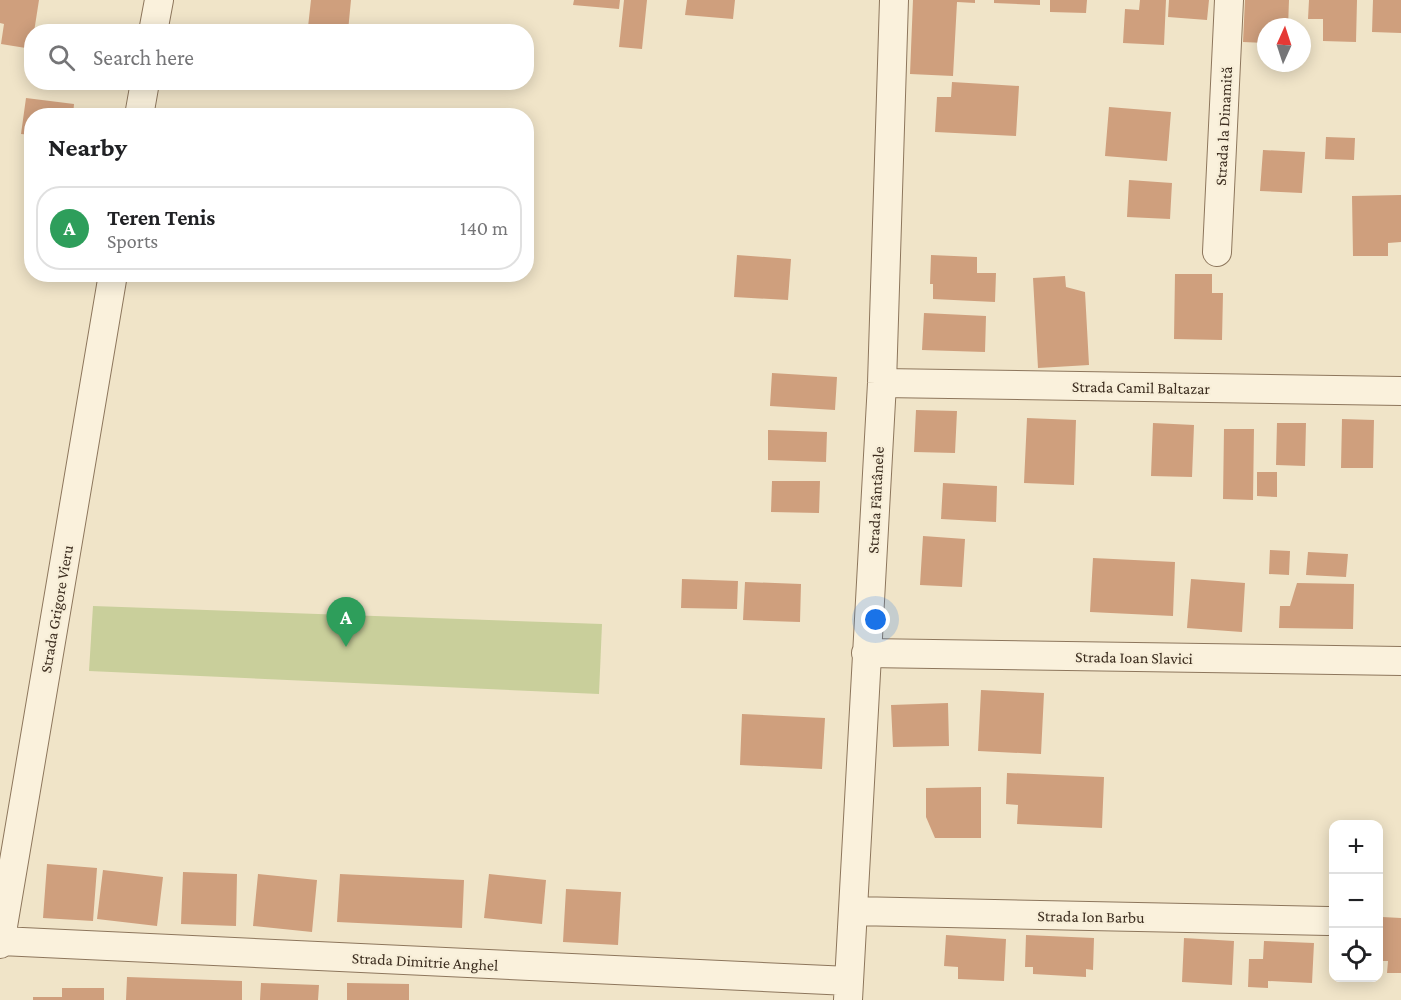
<!DOCTYPE html>
<meta charset="utf-8">
<style>
:root{--surface:#fff;--page:#f2f2f2;--text:#202124;--muted:#757577;--line:#e0e0e0;--accent:#db2777}
body{margin:0;font-family:"Crimson Pro",serif;background:var(--page);color:var(--text)}
.controls{position:absolute;right:18px;bottom:18px;display:grid;overflow:hidden;border-radius:12px;box-shadow:0 3px 15px #0003}
.controls button{width:54px;height:54px;display:grid;place-items:center;padding:0;border:0;border-bottom:2px solid var(--line);background:var(--surface);color:var(--text);font:30px sans-serif}
.compass{position:absolute;left:1257px;top:18px;width:54px;height:54px;border-radius:50%;background:var(--surface);box-shadow:0 3px 15px #0003;rotate:3deg}
.you{position:absolute;left:876px;top:620px;width:21px;height:21px;margin:-15px;border:4px solid #fff;border-radius:50%;background:#1a73e8;box-shadow:0 0 0 9px #1a73e833}
.badge{display:grid;place-items:center;width:39px;height:39px;border-radius:50%;background:var(--accent);color:#fff;font-size:20px;font-weight:700}
.pin{position:absolute;translate:-50% -50px;filter:drop-shadow(0 2px 3px #0008)}
.pin::after{content:'';position:absolute;top:32px;width:21px;height:18px;background:inherit;clip-path:polygon(0 0,100% 0,50% 100%)}
.list{margin:0;padding:0;list-style:none}
h2{display:flex;justify-content:space-between;align-items:center;height:78px;margin:0;padding:0 24px;font-size:26px}
h2 small{font-size:20px;font-weight:400;color:var(--muted)}
.list li{display:grid;grid-template-columns:39px 1fr auto;gap:18px;align-items:center;box-sizing:border-box;height:84px;margin:0 12px 12px;padding:0 12px;border:2px solid var(--line);border-radius:24px}
.list b{display:block;font-size:22px;white-space:nowrap}
.list p{margin:0;font-size:20px;white-space:nowrap;color:var(--muted)}
.list em{font-size:20px;font-style:normal;color:var(--muted)}
.icon{flex:none;width:33px;height:33px;fill:none;stroke:currentColor;stroke-width:2;stroke-linecap:round;stroke-linejoin:round}
.map{position:relative;flex:none;width:1401px;height:1000px;overflow:hidden}
.search{position:absolute;background:var(--surface);box-shadow:0 3px 15px #0003;left:24px;top:24px;width:510px;height:66px;display:flex;align-items:center;gap:15px;box-sizing:border-box;padding:0 21px;border-radius:24px;color:var(--muted);font-size:22px}
.panel{position:absolute;background:var(--surface);box-shadow:0 3px 15px #0003;left:24px;top:108px;width:510px;height:174px;border-radius:24px}
.map>svg:first-child{display:block}
.green{fill:#c9cf9b}
.building{fill:#cf9f7d}
.lines{fill:none;stroke-linecap:round;stroke-linejoin:round}
.minor-casing{stroke:#8d765c;stroke-width:30}
.minor{stroke:#faf1dc;stroke-width:28}
.labels{text-anchor:middle;stroke-width:4.5;stroke-linejoin:round;paint-order:stroke}
.street-label{font-size:16px;fill:#3d2e20;stroke:#f7eed8}
</style>
<div class="map">
<svg width="1401" height="1000" viewBox="0 0 1401 1000">
<rect width="100%" height="100%" fill="#f0e4c8"/>
<!-- green -->
<path class="green" d="M 93,606 L 602,624 L 599,694 L 89,671 Z"/>
<!-- building -->
<path class="building" d="M 0,0 L 39,0 L 34,32 L 32,32 L 32,49 L 1,44 L 4,24 L 0,23 Z
M 311,0 L 351,0 L 348,31 L 308,27 Z
M 574,0 L 620,0 L 619,9 L 573,5 Z
M 624,0 L 647,0 L 642,49 L 619,47 Z
M 687,0 L 735,0 L 733,19 L 685,15 Z
M 913,0 L 975,0 L 975,3 L 957,2 L 953,76 L 910,74 Z
M 994,0 L 1040,0 L 1040,5 L 994,3 Z
M 1050,0 L 1087,0 L 1086,13 L 1050,12 Z
M 1140,0 L 1166,0 L 1164,45 L 1123,43 L 1125,9 L 1139,10 Z
M 1169,0 L 1209,0 L 1207,20 L 1168,17 Z
M 1245,0 L 1289,0 L 1288,27 L 1266,27 L 1266,43 L 1243,42 Z
M 1309,0 L 1357,0 L 1356,42 L 1323,41 L 1323,19 L 1308,19 Z
M 1373,0 L 1401,0 L 1401,33 L 1372,32 Z
M 952,82 L 1019,86 L 1016,136 L 935,132 L 937,97 L 951,97 Z
M 26,98 L 74,104 L 73,116 L 32,116 L 32,135 L 21,134 Z
M 1109,107 L 1171,112 L 1167,161 L 1105,156 Z
M 1326,137 L 1355,138 L 1354,160 L 1325,159 Z
M 1263,150 L 1305,152 L 1302,193 L 1260,191 Z
M 1129,180 L 1172,183 L 1170,219 L 1127,217 Z
M 1401,195 L 1401,242 L 1388,243 L 1388,256 L 1353,256 L 1352,196 Z
M 737,255 L 791,259 L 788,300 L 734,297 Z
M 931,255 L 977,257 L 977,273 L 996,273 L 995,302 L 933,299 L 933,284 L 930,284 Z
M 1175,274 L 1212,274 L 1212,293 L 1223,293 L 1222,340 L 1174,339 Z
M 1065,276 L 1066,287 L 1085,292 L 1089,365 L 1038,368 L 1033,278 Z
M 924,313 L 986,316 L 985,352 L 922,350 Z
M 772,373 L 837,377 L 835,410 L 770,406 Z
M 916,410 L 957,411 L 955,453 L 914,452 Z
M 1027,418 L 1076,420 L 1074,485 L 1024,483 Z
M 1342,419 L 1374,420 L 1373,468 L 1341,468 Z
M 1153,423 L 1194,425 L 1192,477 L 1151,476 Z
M 1277,423 L 1306,423 L 1305,466 L 1276,465 Z
M 1224,429 L 1254,429 L 1253,500 L 1223,499 Z
M 768,430 L 827,432 L 826,462 L 768,460 Z
M 1257,472 L 1277,472 L 1277,497 L 1257,496 Z
M 772,481 L 820,481 L 819,513 L 771,512 Z
M 943,483 L 997,486 L 996,522 L 941,519 Z
M 923,536 L 965,539 L 962,587 L 920,585 Z
M 1270,550 L 1290,551 L 1289,575 L 1269,574 Z
M 1308,552 L 1348,554 L 1346,577 L 1306,575 Z
M 1093,558 L 1175,562 L 1173,616 L 1090,612 Z
M 682,579 L 738,581 L 737,609 L 681,608 Z
M 1191,579 L 1245,583 L 1242,632 L 1187,628 Z
M 745,582 L 801,584 L 800,622 L 743,620 Z
M 1297,583 L 1354,584 L 1353,629 L 1279,628 L 1280,606 L 1290,606 Z
M 981,690 L 1044,693 L 1041,754 L 978,751 Z
M 948,703 L 949,746 L 893,747 L 891,705 Z
M 742,714 L 825,718 L 822,769 L 740,765 Z
M 1007,773 L 1104,777 L 1102,828 L 1017,824 L 1018,805 L 1006,804 Z
M 981,787 L 981,838 L 935,838 L 926,817 L 926,788 Z
M 47,864 L 97,868 L 93,921 L 43,918 Z
M 103,870 L 163,877 L 157,926 L 97,919 Z
M 183,872 L 237,874 L 236,926 L 181,924 Z
M 258,874 L 317,880 L 312,932 L 253,926 Z
M 340,874 L 464,880 L 462,928 L 337,922 Z
M 489,874 L 546,880 L 542,924 L 484,918 Z
M 566,889 L 621,892 L 618,945 L 563,942 Z
M 1382,917 L 1401,918 L 1401,973 L 1387,973 L 1388,961 L 1381,961 Z
M 946,935 L 1006,939 L 1004,981 L 958,979 L 958,967 L 944,966 Z
M 1026,935 L 1094,938 L 1093,970 L 1086,969 L 1086,977 L 1033,974 L 1033,967 L 1025,967 Z
M 1184,938 L 1234,941 L 1232,985 L 1182,982 Z
M 1264,941 L 1314,943 L 1312,983 L 1268,981 L 1268,988 L 1248,987 L 1249,959 L 1263,959 Z
M 127,977 L 242,981 L 242,1000 L 126,1000 Z
M 261,983 L 319,985 L 318,1000 L 260,1000 Z
M 347,983 L 409,984 L 409,1000 L 347,1000 Z
M 62,988 L 104,988 L 104,1000 L 33,1000 L 33,997 L 62,997 Z"/>
<g class="lines">
<!-- minor casing -->
<g class="minor-casing">
<path id="minor" d="M 153,32 L 159,0
M 139,116 L 145,82
M 1217,252 L 1229,0
M 882,383 L 1401,391
M 866,653 L 1401,661
M 853,911 L 1328,921
M 1,941 L 849,981
M 0,944 L 113,274
M 848,1000 L 882,383 L 894,0"/>
</g>
<!-- minor -->
<use href="#minor" class="minor"/>
</g>
<g class="labels">
<!-- street labels -->
<g class="street-label">
<text transform="translate(1223 126) rotate(-87)" y="6">Strada la Dinamită</text>
<text transform="translate(1141 387) rotate(1)" y="6">Strada Camil Baltazar</text>
<text transform="translate(875 500) rotate(-87)" y="6">Strada Fântânele</text>
<text transform="translate(56 609) rotate(-80)" y="6">Strada Grigore Vieru</text>
<text transform="translate(1134 657) rotate(1)" y="6">Strada Ioan Slavici</text>
<text transform="translate(1091 916) rotate(1)" y="6">Strada Ion Barbu</text>
<text transform="translate(425 961) rotate(3)" y="6">Strada Dimitrie Anghel</text>
</g>
</g>
</svg>
<div class="controls">
<button>+</button>
<button>−</button>
<button><svg class="icon" aria-label="locate" viewBox="0 0 24 24"><circle cx="12" cy="12" r="6"/><path d="M12 2v4M12 18v4M2 12h4M18 12h4"/></svg></button>
</div>
<svg class="compass" viewBox="-18 -18 36 36"><path d="M0-13l5 13h-10z" fill="#e53935"/><path d="M0 13l5-13h-10z" fill="#757577"/></svg>
<div class="you"></div>
<div class="pin badge" style="left:346px;top:647px;background:#2e9e5b">A</div>
<div class="search"><svg class="icon" aria-label="search" viewBox="0 0 24 24"><circle cx="10" cy="10" r="6"/><path d="M15 15l6 6"/></svg>Search here</div>
<section class="panel">
<h2>Nearby<small></small></h2>
<ul class="list">
<li><span class="badge" style="background:#2e9e5b">A</span><div><b>Teren Tenis</b><p>Sports</p></div><em>140 m</em></li>
</ul>
</section>
</div>
